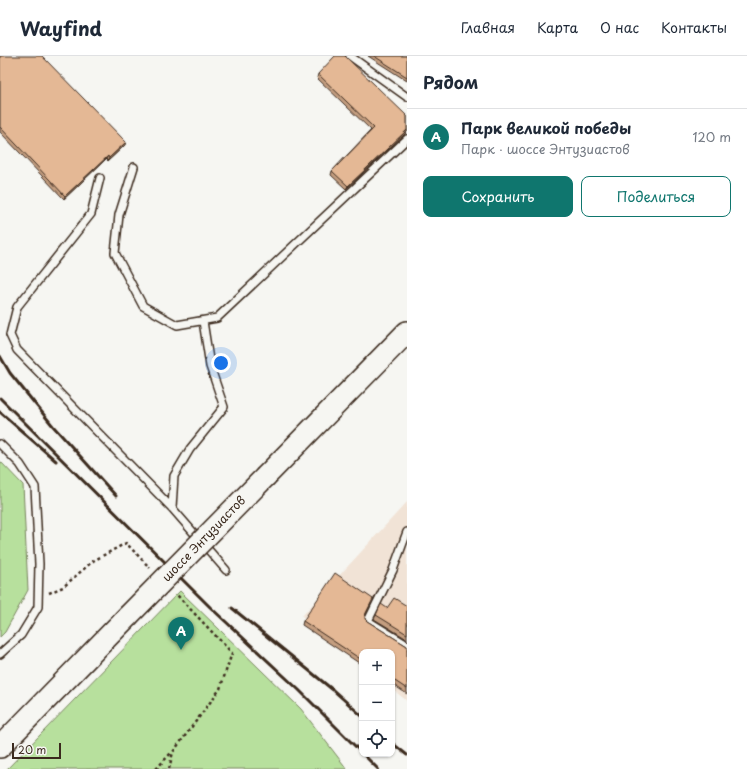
<!DOCTYPE html>
<html lang="ru">
<meta charset="utf-8">
<style>
:root{--surface:#fff;--page:#f2f2f3;--text:#1f2937;--muted:#747a83;--line:#e0e1e3;--accent:#0f766e}
body{margin:0;font-family:"Playpen Sans",sans-serif;background:var(--page);color:var(--text)}
.controls{position:absolute;right:12px;bottom:12px;display:grid;overflow:hidden;border-radius:8px;box-shadow:0 1px 3px #0004}
.controls button{width:36px;height:36px;display:grid;place-items:center;padding:0;border:0;border-bottom:1px solid var(--line);background:var(--surface);color:var(--text);font:20px sans-serif}
.scale{position:absolute;left:12px;bottom:10px;width:49px;box-sizing:border-box;padding-left:4px;border:2px solid #3b2a1e;border-top:0;font-size:11px;line-height:14px;white-space:nowrap;color:#3b2a1e;-webkit-text-stroke:3px #f6f6f2;paint-order:stroke}
.you{position:absolute;left:221px;top:307px;width:14px;height:14px;margin:-10px;border:3px solid #fff;border-radius:50%;background:#1a73e8;box-shadow:0 0 0 6px #1a73e833}
.badge{display:grid;place-items:center;width:26px;height:26px;border-radius:50%;background:var(--accent);color:#fff;font-size:13px;font-weight:700}
.pin{position:absolute;translate:-50% -33px;filter:drop-shadow(0 1px 2px #0008)}
.pin::after{content:'';position:absolute;top:21px;width:14px;height:12px;background:inherit;clip-path:polygon(0 0,100% 0,50% 100%)}
.list{margin:0;padding:0;list-style:none}
h2{display:flex;justify-content:space-between;align-items:center;height:52px;margin:0;padding:0 16px;font-size:17px}
h2 small{font-size:13px;font-weight:400;color:var(--muted)}
.list li{display:grid;grid-template-columns:26px 1fr auto;gap:12px;align-items:center;box-sizing:border-box;height:56px;padding:0 16px;border-top:1px solid var(--line)}
.list b{display:block;font-size:15px;white-space:nowrap}
.list p{margin:0;font-size:13px;white-space:nowrap;color:var(--muted)}
.list em{font-size:13px;font-style:normal;color:var(--muted)}
.actions{display:flex;gap:8px;padding:12px 16px}
.actions a{flex:1;padding:9px 0;border:1px solid var(--accent);border-radius:8px;text-align:center;font-size:14px;color:var(--accent)}
.actions .main{background:var(--accent);color:#fff}
.icon{flex:none;width:22px;height:22px;fill:none;stroke:currentColor;stroke-width:2;stroke-linecap:round;stroke-linejoin:round}
.map{position:relative;flex:none;width:407px;height:713px;overflow:hidden}
header{display:flex;align-items:center;gap:24px;box-sizing:border-box;height:56px;padding:0 20px;background:var(--surface);border-bottom:1px solid var(--line)}
header strong{font-size:19px}
nav{display:flex;gap:22px;margin-inline-start:auto;font-size:14px}
main{display:flex}
aside{flex:1;background:var(--surface)}
.map>svg:first-child{display:block}
.built{fill:#f1e3d6}
.green{fill:#b7e09d;stroke:#79855e}
.lines{fill:none;stroke-linecap:round;stroke-linejoin:round}
.lane-casing{stroke:#3b2a1e;stroke-width:10}
.secondary-casing{stroke:#3b2a1e;stroke-width:24}
.path{stroke:#3b2a1e;stroke-width:2.5;stroke-dasharray:3 3;stroke-linecap:butt}
.lane{stroke:#f6f6f2;stroke-width:7}
.secondary{stroke:#f6f6f2;stroke-width:21}
.rail{stroke:#3b2a1e;stroke-width:3}
.secondary-bridge-casing{stroke:#3b2a1e;stroke-width:24;stroke-linecap:butt}
.secondary-bridge{stroke:#f6f6f2;stroke-width:21}
.wall{fill:#c49e80;stroke:#3b2a1e}
.shaded-wall{fill:#a08168;stroke:#3b2a1e}
.building{fill:#e4b895;stroke:#3b2a1e}
.labels{text-anchor:middle;stroke-width:3;stroke-linejoin:round;paint-order:stroke}
.street-label{font-size:12px;fill:#3b2a1e;stroke:#f6f6f2}
</style>
<header>
<strong>Wayfind</strong>
<nav><a>Главная</a><a>Карта</a><a>О нас</a><a>Контакты</a></nav>
</header>
<main>
<div class="map">
<svg width="407" height="713" viewBox="0 0 407 713">
<rect width="100%" height="100%" fill="#f6f6f2"/>
<filter id="ink" filterUnits="userSpaceOnUse"><feTurbulence type="fractalNoise" baseFrequency=".025" numOctaves="2"/><feDisplacementMap in="SourceGraphic" scale="8" xChannelSelector="R" yChannelSelector="G"/><feConvolveMatrix kernelMatrix="1 2 1 2 8 2 1 2 1" color-interpolation-filters="sRGB"/></filter>
<g filter="url(#ink)">
<!-- built -->
<path class="built" d="M 407,446 L 407,645 L 392,633 L 392,596 L 362,596 L 362,609 L 302,560 Z"/>
<!-- green -->
<path class="green" d="M 0,405 L 23,429 L 28,534 L 5,576 L 0,581 Z
M 180,535 L 301,653 L 347,713 L 7,713 Z"/>
<g class="lines">
<!-- lane casing -->
<g class="lane-casing">
<path id="lane" d="M 350,0 L 407,41
M 134,111 L 119,159 L 115,197 L 143,250 L 177,269 L 217,262 L 407,83
M 100,122 L 91,158 L 17,251 L 10,279 L 17,294 L 172,452 L 226,514
M 0,388 L 20,408 L 35,431 L 39,508 L 38,551 L 21,579 L 0,598
M 172,452 L 174,420 L 190,393 L 224,351 L 210,310 L 203,265
M 407,476 L 393,514 L 368,565 L 407,589"/>
</g>
<!-- secondary casing -->
<g class="secondary-casing">
<path id="secondary" d="M 266,420 L 407,276
M 0,691 L 128,560"/>
</g>
<!-- path -->
<path class="path" d="M 49,537 L 63,531 L 93,505 L 126,487 L 150,512
M 156,713 L 172,696
M 169,713 L 173,696 L 220,633 L 232,597 L 176,538"/>
<!-- lane -->
<use href="#lane" class="lane"/>
<!-- secondary -->
<use href="#secondary" class="secondary"/>
<!-- rail -->
<path class="rail" d="M 0,300 L 10,317 L 53,370 L 116,440
M 0,342 L 210,551 L 299,634 L 362,697
M 0,356 L 56,405
M 232,552 L 333,634 L 362,660
M 392,687 L 407,699
M 363,698 L 378,713"/>
<!-- secondary-bridge casing -->
<g class="secondary-bridge-casing">
<path id="secondary-bridge" d="M 128,560 L 266,420"/>
</g>
<!-- secondary-bridge -->
<use href="#secondary-bridge" class="secondary-bridge"/>
</g>
<!-- wall -->
<path class="wall" d="M 0,0 L 125,89 L 108,105 L 106,103 L 64,143 L 0,76 Z
M 368,0 L 407,0 L 407,25 Z
M 318,18 L 407,60 L 407,76 L 346,133 L 331,119 L 332,115 L 371,74 L 317,22 Z
M 371,547 L 365,560 L 365,563 L 367,565 L 407,590 L 407,638 L 392,628 L 392,596 L 362,596 L 362,609 L 302,569 L 303,565 Z
M 407,550 L 407,583 L 374,563 L 376,559 L 387,552 Z"/>
<!-- shaded-wall -->
<path class="shaded-wall" d="M 407,74 L 407,76 L 346,133 L 348,130 Z
M 126,86 L 125,89 L 108,105 L 109,102 Z
M 108,100 L 106,103 L 64,143 L 65,140 Z"/>
<!-- building -->
<path class="building" d="M 0,0 L 42,0 L 126,86 L 109,102 L 108,100 L 65,140 L 0,71 Z
M 335,0 L 345,0 L 407,60 L 407,74 L 348,130 L 332,115 L 374,72 L 318,18 Z
M 374,0 L 407,0 L 407,21 Z
M 335,517 L 373,543 L 365,559 L 365,563 L 367,565 L 407,590 L 407,633 L 392,623 L 392,596 L 362,596 L 362,604 L 303,565 Z
M 394,542 L 407,550 L 407,578 L 376,559 L 381,548 L 387,552 Z"/>
</g>
<g class="labels">
<!-- street labels -->
<g class="street-label">
<text transform="translate(204 483) rotate(-46)" y="4">шоссе Энтузиастов</text>
</g>
</g>
</svg>
<div class="controls">
<button>+</button>
<button>−</button>
<button><svg class="icon" aria-label="locate" viewBox="0 0 24 24"><circle cx="12" cy="12" r="6"/><path d="M12 2v4M12 18v4M2 12h4M18 12h4"/></svg></button>
</div>
<div class="scale">20 m</div>
<div class="you"></div>
<div class="pin badge" style="left:181px;top:594px">A</div>
</div>
<aside>
<h2>Рядом<small></small></h2>
<ul class="list">
<li><span class="badge">A</span><div><b>Парк великой победы</b><p>Парк · шоссе Энтузиастов</p></div><em>120 m</em></li>
</ul>
<div class="actions"><a class="main">Сохранить</a><a>Поделиться</a></div>
</aside>
</main>
